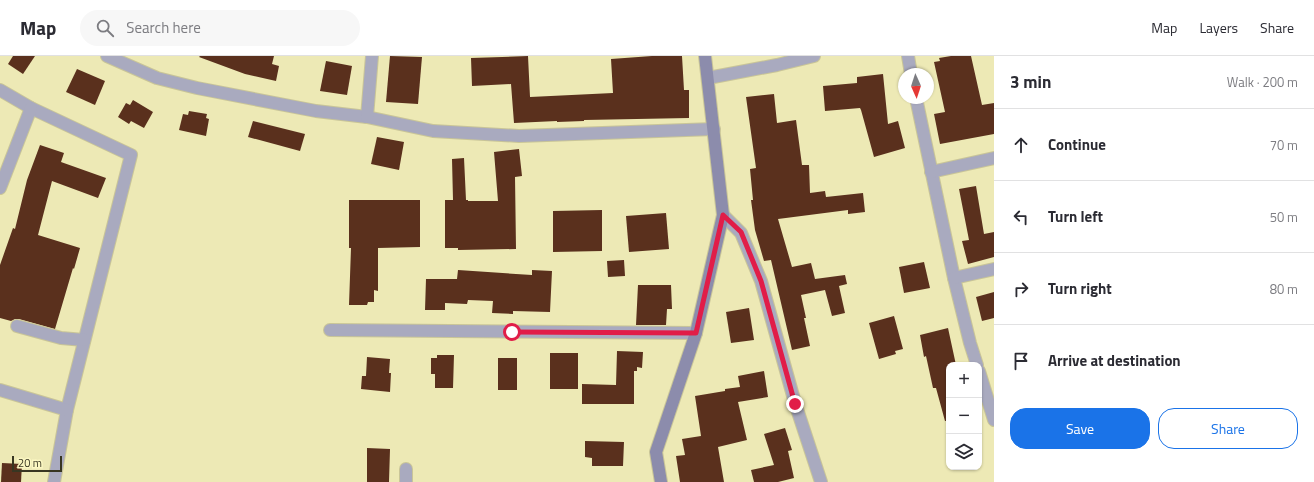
<!DOCTYPE html>
<html lang="en">
<head>
<meta charset="utf-8">
<style>
	body { margin:0; font-family:"Titillium Web",sans-serif; background:#f7f7f7; color:#2b2b33 }
	.controls { position:absolute; right:12px; bottom:12px; display:grid; overflow:hidden; border-radius:8px; box-shadow:0 1px 3px #0004 }
	.controls button { width:36px; height:36px; display:grid; place-items:center; padding:0; border:0; border-bottom:1px solid #e1e1e2; background:#fff; color:#2b2b33; font:20px sans-serif }
	.compass { position:absolute; left:898px; top:12px; width:36px; height:36px; border-radius:50%; background:#fff; box-shadow:0 1px 3px #0004; rotate:177deg }
	.scale { position:absolute; left:12px; bottom:10px; width:50px; box-sizing:border-box; padding-left:4px; border:2px solid #383622; border-top:0; font-size:11px; line-height:14px; white-space:nowrap; color:#383622; -webkit-text-stroke:3px #fbf7c2; paint-order:stroke }
	.stop { position:absolute; width:12px; height:12px; margin:-9px; border:3px solid #e11d48; border-radius:50%; background:#fff }
	.stop.end { background:#e11d48; border-color:#fff; box-shadow:0 1px 4px #0008 }
	.list { margin:0; padding:0; list-style:none }
	h2 { display:flex; justify-content:space-between; align-items:center; height:52px; margin:0; padding:0 16px; font-size:17px }
	h2 small { font-size:13px; font-weight:400; color:#7c7c81 }
	.list li { display:grid; grid-template-columns:26px 1fr auto; gap:12px; align-items:center; box-sizing:border-box; height:72px; padding:0 16px; border-top:1px solid #e1e1e2 }
	.list b { display:block; font-size:15px; white-space:nowrap }
	.list em { font-size:13px; font-style:normal; color:#7c7c81 }
	.actions { display:flex; gap:8px; padding:12px 16px }
	.actions a { flex:1; padding:9px 0; border:1px solid #1a73e8; border-radius:16px; text-align:center; font-size:14px; color:#1a73e8 }
	.actions .main { background:#1a73e8; color:#fff }
	.icon { flex:none; width:22px; height:22px; fill:none; stroke:currentColor; stroke-width:2; stroke-linecap:round; stroke-linejoin:round }
	.map { position:relative; flex:none; width:994px; height:426px; overflow:hidden }
	header { display:flex; align-items:center; gap:24px; box-sizing:border-box; height:56px; padding:0 20px; background:#fff; border-bottom:1px solid #e1e1e2 }
	header strong { font-size:19px }
	nav { display:flex; gap:22px; margin-inline-start:auto; font-size:14px }
	.search { width:280px; height:36px; background:#f7f7f7; display:flex; align-items:center; gap:10px; box-sizing:border-box; padding:0 14px; border-radius:22px; color:#7c7c81; font-size:15px }
	main { display:flex }
	aside { flex:1; background:#fff }
	.map>svg:first-child { display:block }
	.building { fill:#5a301d }
	.lines { fill:none; stroke-linecap:round; stroke-linejoin:round }
	.street-casing { stroke:#c9c598; stroke-width:14 }
	.secondary-casing { stroke:#c9c598; stroke-width:14 }
	.street { stroke:#a9aabf; stroke-width:12 }
	.secondary { stroke:#8c8cac; stroke-width:12 }
	.route { stroke:#e11d48; stroke-width:5 }
</style>
</head>
<body>
<header>
<strong>Map</strong>
<div class="search"><svg class="icon" aria-label="search" viewBox="0 0 24 24"><circle cx="10" cy="10" r="6"/><path d="M15 15l6 6"/></svg>Search here</div>
<nav><a>Map</a><a>Layers</a><a>Share</a></nav>
</header>
<main>
<div class="map">
<svg width="994" height="426" viewBox="0 0 994 426">
	<rect width="100%" height="100%" fill="#ede9b5"/>
	<!-- building -->
	<g class="building">
		<path d="M13 0H35L23 18 8 8Z"/>
		<path d="M200 0H274L272 8 279 10 276 25 245 18 199 1Z"/>
		<path d="M390 0 422 1 418 48 386 46Z"/>
		<path d="M528 0 530 41 613 37 611 3 652 0H682L684 34H689V62L584 64V65L557 66V65L514 67 511 28 472 30 471 2Z"/>
		<path d="M951 0H971L982 49 994 47V78L940 88 934 58 945 56 934 6 940 5 939 2Z"/>
		<path d="M326 5 352 10 347 39 320 35Z"/>
		<path d="M77 13 105 25 95 49 66 36Z"/>
		<path d="M883 18 888 68 898 65 905 92 874 101 861 54 860 52 825 55 823 30 857 27V21Z"/>
		<path d="M774 38 777 67 796 64 802 109H809L810 137 825 135 826 141 863 137 865 156 848 158V154L778 163 792 211 811 207 815 223 845 219 847 228 839 230 845 257 832 260 825 234 801 239 806 262H804L810 290 792 294 771 204 764 205 755 174 751 144H753L750 113 756 112 746 41Z"/>
		<path d="M133 44 153 56 144 72 131 65 129 68 118 61 126 47 130 49Z"/>
		<path d="M189 55 207 58 206 62 209 63 206 80 179 74 183 58 188 59Z"/>
		<path d="M253 65 305 78 300 95 248 81Z"/>
		<path d="M377 81 404 86 399 114 371 108Z"/>
		<path d="M40 89 64 97 61 106 106 122 98 142 52 125 38 179 80 192 74 213 73 212 55 273 19 263H15L11 265 0 262V209L13 172 15 173 27 124Z"/>
		<path d="M519 93 522 120 515 121 516 193 458 194V192H445V144H453L452 103 464 102 466 144H468V145H498L494 96Z"/>
		<path d="M976 130 984 178 994 176V201L968 208 962 185 969 184 959 133Z"/>
		<path d="M349 144H420V191L378 192V235L374 234V246H368L367 249H349L351 192H349Z"/>
		<path d="M602 154V195L553 196V155Z"/>
		<path d="M666 157 669 193 629 196 626 160Z"/>
		<path d="M624 204 625 220 608 221 607 205Z"/>
		<path d="M924 206 930 232 904 237 899 211Z"/>
		<path d="M458 214 532 219V214L552 215 550 256 513 255V258L492 257 493 245 468 244 467 248 445 247V254H425L426 223H457Z"/>
		<path d="M638 229H671L672 253H667L666 269H636Z"/>
		<path d="M994 236V262L982 265 976 241Z"/>
		<path d="M749 252 754 284 731 287 726 256Z"/>
		<path d="M894 260 903 293 895 295 896 298 879 303 869 267Z"/>
		<path d="M948 272 956 309H949V365H945L936 332H933L926 300 924 301 920 279Z"/>
		<path d="M617 295 643 296 642 312 637 311V315H634V348H582V328L616 329Z"/>
		<rect x="550" y="297" width="28" height="36"/>
		<path d="M437 299H454L453 332H435V318H431V302H437Z"/>
		<path d="M367 301 390 303 389 317H391L390 336 361 333 362 320H366Z"/>
		<rect x="498" y="302" width="19" height="32"/>
		<path d="M764 315 768 341 738 346 747 384 718 391 724 426H680L676 400 685 399 682 383 701 380 695 340 725 335V333L740 331 738 320Z"/>
		<path d="M785 372 792 394 788 395 794 422 778 426H754L751 414 774 409 764 378Z"/>
		<path d="M585 385 624 386 623 410H592V402L585 401Z"/>
		<path d="M367 392 390 393 389 426H367Z"/>
		<path d="M2 407 22 408 21 426H1Z"/>
	</g>
	<g class="lines">
		<defs>
			<g id="street">
				<path d="M107 0 157 22 197 32 316 55 367 61 433 75 519 80 714 73"/>
				<path d="M908 0 911 18"/>
				<path d="M708 22 777 9 814 0"/>
				<path d="M0 34 31 52 131 99 67 354 54 426"/>
				<path d="M916 42 954 222 970 287 977 309"/>
				<path d="M367 61 372 0"/>
				<path d="M931 116 994 102"/>
				<path d="M0 132 31 52"/>
				<path d="M723 159 741 177 761 225 795 347 821 426"/>
				<path d="M954 222 994 213"/>
				<path d="M17 270 61 282 84 284"/>
				<path d="M330 274 696 277"/>
				<path d="M979 315 994 364"/>
				<path d="M0 334 67 354"/>
				<path d="M406 413V426"/>
			</g>
			<path id="secondary" d="M661 426 656 396 696 277 723 159 705 0"/>
		</defs>
		<!-- street casing -->
		<use href="#street" class="street-casing"/>
		<!-- secondary casing -->
		<use href="#secondary" class="secondary-casing"/>
		<!-- street -->
		<use href="#street" class="street"/>
		<!-- secondary -->
		<use href="#secondary" class="secondary"/>
	</g>
	<g class="lines">
		<!-- route -->
		<path class="route" d="M512 276 696 277 723 159 741 176 761 225 795 348"/>
	</g>
</svg>
<div class="controls">
<button>+</button>
<button>−</button>
<button><svg class="icon" aria-label="layers" viewBox="0 0 24 24"><path d="M12 4l9 5-9 5-9-5zM3 14l9 5 9-5"/></svg></button>
</div>
<svg class="compass" viewBox="-18 -18 36 36"><path d="M0-13l5 13h-10z" fill="#e53935"/><path d="M0 13l5-13h-10z" fill="#7c7c81"/></svg>
<div class="scale">20 m</div>
<div class="stop" style="left:512px;top:276px"></div>
<div class="stop end" style="left:795px;top:348px"></div>
</div>
<aside>
<h2>3 min<small>Walk · 200 m</small></h2>
<ul class="list">
<li><svg class="icon" aria-label="ahead" viewBox="0 0 24 24"><path d="M12 20V5M6 11l6-6 6 6"/></svg><div><b>Continue</b></div><em>70 m</em></li>
<li><svg class="icon" aria-label="left" viewBox="0 0 24 24"><path d="M17 20v-9H6M10 6l-5 5 5 5"/></svg><div><b>Turn left</b></div><em>50 m</em></li>
<li><svg class="icon" aria-label="right" viewBox="0 0 24 24"><path d="M7 20v-9h11M14 6l5 5-5 5"/></svg><div><b>Turn right</b></div><em>80 m</em></li>
<li><svg class="icon" aria-label="arrive" viewBox="0 0 24 24"><path d="M6 21V4h12l-3 4 3 4H6"/></svg><div><b>Arrive at destination</b></div></li>
</ul>
<div class="actions"><a class="main">Save</a><a>Share</a></div>
</aside>
</main>
</body>
</html>
